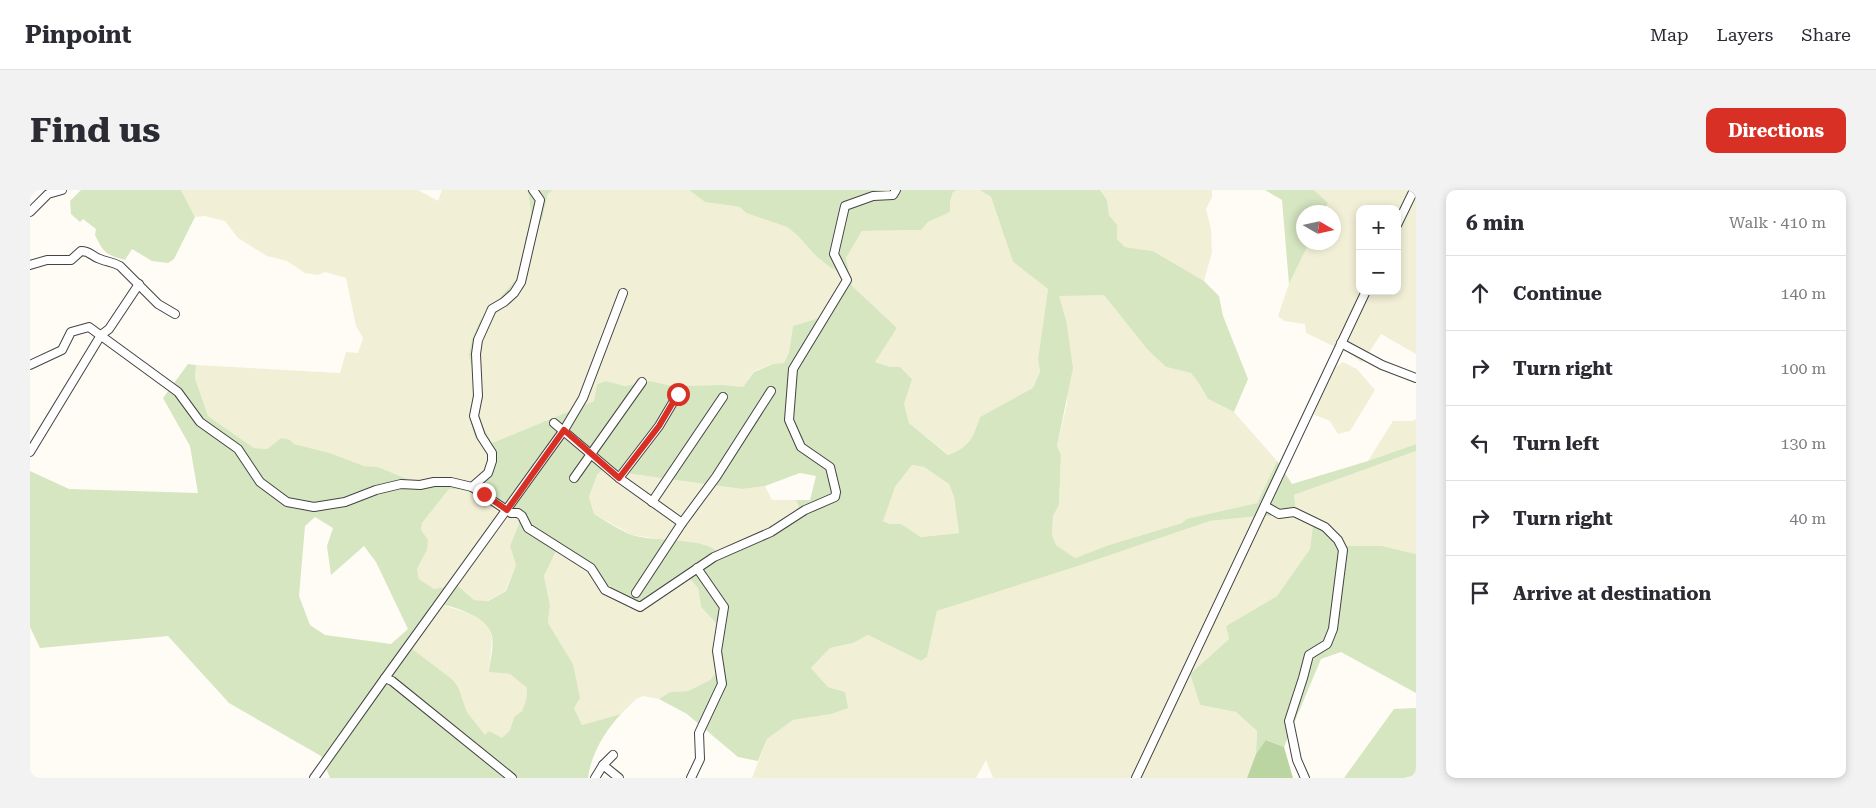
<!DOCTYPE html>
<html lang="en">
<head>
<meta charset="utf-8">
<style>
	body { margin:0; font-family:"Roboto Serif",serif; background:#f2f2f3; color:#2b2b33 }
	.controls { position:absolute; right:15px; top:15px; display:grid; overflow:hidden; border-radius:10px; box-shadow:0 2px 8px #0003 }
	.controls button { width:45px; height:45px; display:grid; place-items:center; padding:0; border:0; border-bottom:1px solid #e1e1e2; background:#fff; color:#2b2b33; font:25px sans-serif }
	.compass { position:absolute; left:1266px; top:15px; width:45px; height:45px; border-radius:50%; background:#fff; box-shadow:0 2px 8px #0003; rotate:99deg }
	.stop { position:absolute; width:15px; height:15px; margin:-11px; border:4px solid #d93025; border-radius:50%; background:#fff }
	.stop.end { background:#d93025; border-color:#fff; box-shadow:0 1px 5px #0008 }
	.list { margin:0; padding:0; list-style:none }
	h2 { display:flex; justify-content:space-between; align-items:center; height:65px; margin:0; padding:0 20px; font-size:21px }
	h2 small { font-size:16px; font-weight:400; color:#7c7c81 }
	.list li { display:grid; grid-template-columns:32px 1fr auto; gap:15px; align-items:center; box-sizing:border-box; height:75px; padding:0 20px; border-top:1px solid #e1e1e2 }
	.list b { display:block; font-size:19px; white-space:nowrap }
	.list em { font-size:16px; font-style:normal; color:#7c7c81 }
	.icon { flex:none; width:28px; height:28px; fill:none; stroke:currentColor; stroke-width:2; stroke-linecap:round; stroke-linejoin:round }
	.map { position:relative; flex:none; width:1386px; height:588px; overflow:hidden; border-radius:10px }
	header { display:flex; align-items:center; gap:30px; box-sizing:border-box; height:70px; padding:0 25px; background:#fff; border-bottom:1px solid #e1e1e2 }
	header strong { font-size:24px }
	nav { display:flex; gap:28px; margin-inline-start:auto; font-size:18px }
	.intro { display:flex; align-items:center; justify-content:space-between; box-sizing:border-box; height:120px; padding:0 30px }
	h1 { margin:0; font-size:35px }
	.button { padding:12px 22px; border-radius:10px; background:#d93025; color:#fff; font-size:18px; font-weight:700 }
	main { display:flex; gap:30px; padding:0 30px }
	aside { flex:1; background:#fff; border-radius:10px; box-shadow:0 2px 8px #0003 }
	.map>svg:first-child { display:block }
	.farmland { fill:#f2efd7; fill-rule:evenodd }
	.green { fill:#d5e6c1; fill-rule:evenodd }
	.forest { fill:#bad5a2 }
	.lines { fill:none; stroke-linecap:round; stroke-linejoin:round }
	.minor-casing { stroke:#444; stroke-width:10 }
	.minor { stroke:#fff; stroke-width:8 }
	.route { stroke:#d93025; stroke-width:6 }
</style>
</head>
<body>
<header>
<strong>Pinpoint</strong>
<nav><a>Map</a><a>Layers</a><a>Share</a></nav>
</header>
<div class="intro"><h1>Find us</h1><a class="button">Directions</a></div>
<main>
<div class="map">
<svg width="1386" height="588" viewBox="0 0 1386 588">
	<rect width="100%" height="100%" fill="#fefcf5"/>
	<!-- farmland -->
	<g class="farmland">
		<path d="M151 0H388L408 11 412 0H496L498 2 502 29 495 48 494 67 490 85 451 129 444 212 454 257 459 271 455 281 440 294 387 293 348 277 334 276 300 263 264 254 251 248 237 259 224 258 178 226 165 188 166 175 310 183 316 162 328 163 333 148 326 136 316 88 295 82 288 85 275 83 257 71 237 66 208 48 195 31 175 26 165 27Z"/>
		<path d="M523 0H659L675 12 710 17 716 23 757 37 767 45 787 67 801 78 810 82 812 90 792 127 763 136 759 162 754 173 743 174 724 181 713 197 694 195 643 196 620 191 595 196 576 191 567 194 564 211 462 253 449 229 452 205 447 163 459 130 494 98 508 32 512 30 518 4Z"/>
		<path d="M928 0H950L961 7 983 72 1018 99 1008 169 1010 182 1003 199 950 227 944 247 933 259 919 265 879 233 874 214 870 177H860L844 172 867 138 821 96 816 68 832 41 890 40 898 32 919 22 920 12 923 2Z"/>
		<path d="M1070 0H1182V7L1176 19 1181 39 1182 62 1174 91 1123 61 1095 57 1087 49V35L1079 25 1077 10Z"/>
		<path d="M1284 0H1386V164L1351 144 1332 173 1313 158 1303 156 1276 143 1275 134 1254 131 1248 126 1259 94 1279 53 1304 52V22H1293L1298 13ZM1330 19H1367V101H1330Z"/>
		<path d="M1028 105H1074L1117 159 1136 177 1161 183 1168 192 1178 209 1204 222 1247 271 1227 313 1156 329 1152 333 1079 355 1045 368 1026 355 1022 345 1023 326 1029 315 1031 265 1027 256 1037 213 1036 130Z"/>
		<path d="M1313 172 1327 179 1345 200 1320 241 1308 244 1300 231 1280 223 1304 178Z"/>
		<path d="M1386 229V254L1338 271 1363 231H1382Z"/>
		<path d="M1386 261V364L1352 356H1314L1266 321 1264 305Z"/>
		<path d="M882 275 894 277 919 294 924 307 929 343 891 347 871 334H860L852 330 865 297Z"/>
		<path d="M572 280 712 299 735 296 742 310H766L769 317 741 339 699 358 687 361 683 358 669 355 602 345 564 324 559 307 567 285Z"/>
		<path d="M419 299H436L457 308 488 327 490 331 480 356 486 375 475 401 457 411 444 410 427 395 404 399 389 389 387 379 397 360 391 340 392 333Z"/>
		<path d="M1229 326H1263L1283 335 1280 359 1247 406 1196 436 1199 449 1160 484 1170 515 1206 522 1227 541 1226 564 1217 588H963L956 570 946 588H722L737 549 763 530 801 524 815 502 798 497 781 478 800 458 823 453 838 445 891 471 897 467 907 421 1048 376 1180 331Z"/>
		<path d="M528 360 555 378 570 397H645L660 389 668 398 671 417 688 435 684 462 686 483 680 490 658 501 640 502 629 509 613 506 606 509 591 524 552 535 544 518 543 474 518 433 520 415 514 386 526 361Z"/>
		<path d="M402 412 442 424 456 434 460 441 462 448 459 482 480 484 497 498 496 510 492 521 484 527 480 540 472 548 455 545 437 522 428 495 422 489 381 458V453Z"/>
	</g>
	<!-- green -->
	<g class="green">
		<path d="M51 0H151L165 27 144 69 138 73 122 71 102 59 95 70C76 65 73 62 65 45L66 39 53 29 50 32 41 24 40 11Z"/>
		<path d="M496 0H523L518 4 512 30 508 33 494 98 459 130 447 163 452 205 449 229 462 253 564 211 567 194 576 191 595 196 620 191 643 196 694 195 713 197 724 182 743 174 754 173 759 162 763 136 792 127 812 90 810 82 801 78 787 67 767 45 757 37 716 23 710 17 675 12 659 0H928L923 2 920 12V22L898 32 891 40 832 41 816 68 822 96 867 138 845 172 860 177H870L882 189 874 214 879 233 918 265C940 257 943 248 950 227L1003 198 1010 182 1008 169 1018 99 983 72 961 7 950 0H1070L1077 10 1079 25 1087 35V49L1095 57 1123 61 1174 91 1189 106 1193 126 1218 189 1204 222 1178 209 1168 192 1161 183 1136 177 1117 159 1074 105 1029 106 1036 130 1043 178 1027 256 1031 265 1029 315 1023 326 1022 345 1026 355 1045 368 1079 355 1152 333 1156 329 1227 313 1247 271 1262 294 1338 271 1386 254V261L1264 305 1266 321 1271 323 1314 356H1352L1386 364V503L1311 462 1291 469 1254 557 1237 550 1226 564 1227 541 1206 522 1170 515 1160 484 1199 449 1196 436 1247 406 1280 359 1283 335 1263 326H1229L1180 331 1048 376 907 421 897 467 891 471 838 445 823 453 800 458 781 478 798 497 815 502 818 518 801 524 763 530 737 549 728 571 708 567 657 524 629 509 640 502 658 501 680 490 686 483 684 462 688 435 671 417 668 398 660 389 645 397 608 421 578 405 555 378 528 360 526 361 514 386 520 415 518 433 543 474 550 508 544 518 552 535 591 524C575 541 561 564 558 588H300L291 566 199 513 138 446 10 458 0 437V281L39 299 168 303 160 256 133 208 158 174 166 175 165 188 178 226 224 258 237 259 251 248 260 250 264 254 300 263 334 276 348 277 387 293 424 288 440 294 455 281 459 271 454 257 445 247 441 232 445 192 439 165 442 149 451 129 490 85 494 67 495 48 502 29 498 2ZM882 275 894 277 919 294 924 307 929 343 891 347 871 334H860L853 331 865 297ZM572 280 712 299 735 296 770 283 786 286 780 310H766L769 317 741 339 699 358 687 361C669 347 624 352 602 345 589 340 576 331 564 324L559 307 567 285ZM419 299H436L457 308 488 327 490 331 480 356 486 375 476 401 458 411 444 410 427 395 404 399 389 389 387 379 397 360 398 350 391 340 392 333ZM285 327 303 338 297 356 301 385 334 356 346 372 378 439 361 454 295 445 280 435 269 406 275 336ZM402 413C420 415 458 425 462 446 464 457 460 471 459 482L480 484 497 498 496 510 492 521 484 527 480 540 472 548 459 541 455 545 437 522 428 496 422 489 381 458V453Z"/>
		<path d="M1235 0H1284L1298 13 1293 22H1274V52L1279 53 1259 94 1252 10Z"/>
		<path d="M1386 518V585L1374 588H1314L1364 519Z"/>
	</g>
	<!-- forest -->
	<path class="forest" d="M1236 550 1254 557 1263 588H1217L1226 564Z"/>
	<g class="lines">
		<defs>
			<g id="minor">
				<path d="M0 22 18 4 32 0"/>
				<path d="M1367 35 1384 0"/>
				<path d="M0 75 17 70H41L51 61C61 61 62 67 70 69 77 72 83 72 90 76L128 114 145 124"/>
				<path d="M1311 153 1352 175 1386 188"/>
				<path d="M0 175 32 160 41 142 59 137 148 202 170 232 208 259 230 292 257 312 284 317 315 312 346 300 371 294 390 295 404 292H421L442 297 481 323H488L492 326 498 338 561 378 575 400 610 417 684 367 741 342 775 320 805 307 806 302 800 277 771 257 759 230 763 179 817 90 804 64 815 16 843 6 863 5 866 0"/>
				<path d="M524 233 589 288 652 333"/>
				<path d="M0 262 71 145 79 139 109 94"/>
				<path d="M544 288 612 192"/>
				<path d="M589 288 629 236 648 204"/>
				<path d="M442 297 458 283 462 271V263L451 246 444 226 448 206 446 164 448 150 462 119 474 112 484 103 491 92 510 10 503 0"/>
				<path d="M622 312 693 207"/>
				<path d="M1235 316 1249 324 1264 322 1295 337 1308 350 1313 360 1303 439 1297 454 1279 465 1273 488 1259 531 1267 570 1275 588"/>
				<path d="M606 403 652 333 686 287 741 201"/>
				<path d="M355 488 534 240 553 208 593 103"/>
				<path d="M573 575 589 588"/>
				<path d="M284 588 355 488 362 491 482 588"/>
				<path d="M565 588 573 575 583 565"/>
				<path d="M661 588 670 569 669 543 692 494 687 461 694 417 667 378"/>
				<path d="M1106 588 1336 101"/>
			</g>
		</defs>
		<!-- minor casing -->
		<use href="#minor" class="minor-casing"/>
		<!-- minor -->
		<use href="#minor" class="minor"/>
	</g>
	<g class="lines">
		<!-- route -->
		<path class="route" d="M454 304 477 320 534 240 589 288 629 236 648 204"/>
	</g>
</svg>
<div class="controls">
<button>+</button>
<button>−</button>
</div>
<svg class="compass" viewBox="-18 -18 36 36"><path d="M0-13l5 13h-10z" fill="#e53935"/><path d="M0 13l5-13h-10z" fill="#7c7c81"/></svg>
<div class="stop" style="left:648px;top:204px"></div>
<div class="stop end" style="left:454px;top:304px"></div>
</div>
<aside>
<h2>6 min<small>Walk · 410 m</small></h2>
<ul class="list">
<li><svg class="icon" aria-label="ahead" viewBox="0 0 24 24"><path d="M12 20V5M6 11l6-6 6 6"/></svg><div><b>Continue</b></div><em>140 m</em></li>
<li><svg class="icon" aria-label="right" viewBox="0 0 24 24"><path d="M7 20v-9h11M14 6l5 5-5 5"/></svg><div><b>Turn right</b></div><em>100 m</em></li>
<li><svg class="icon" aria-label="left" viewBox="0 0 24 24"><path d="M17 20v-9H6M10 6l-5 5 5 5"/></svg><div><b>Turn left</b></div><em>130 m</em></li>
<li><svg class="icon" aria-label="right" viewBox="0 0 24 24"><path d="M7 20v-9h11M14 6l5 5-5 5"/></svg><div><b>Turn right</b></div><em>40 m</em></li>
<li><svg class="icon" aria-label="arrive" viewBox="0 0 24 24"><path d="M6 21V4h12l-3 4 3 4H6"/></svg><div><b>Arrive at destination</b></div></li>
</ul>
</aside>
</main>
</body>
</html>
